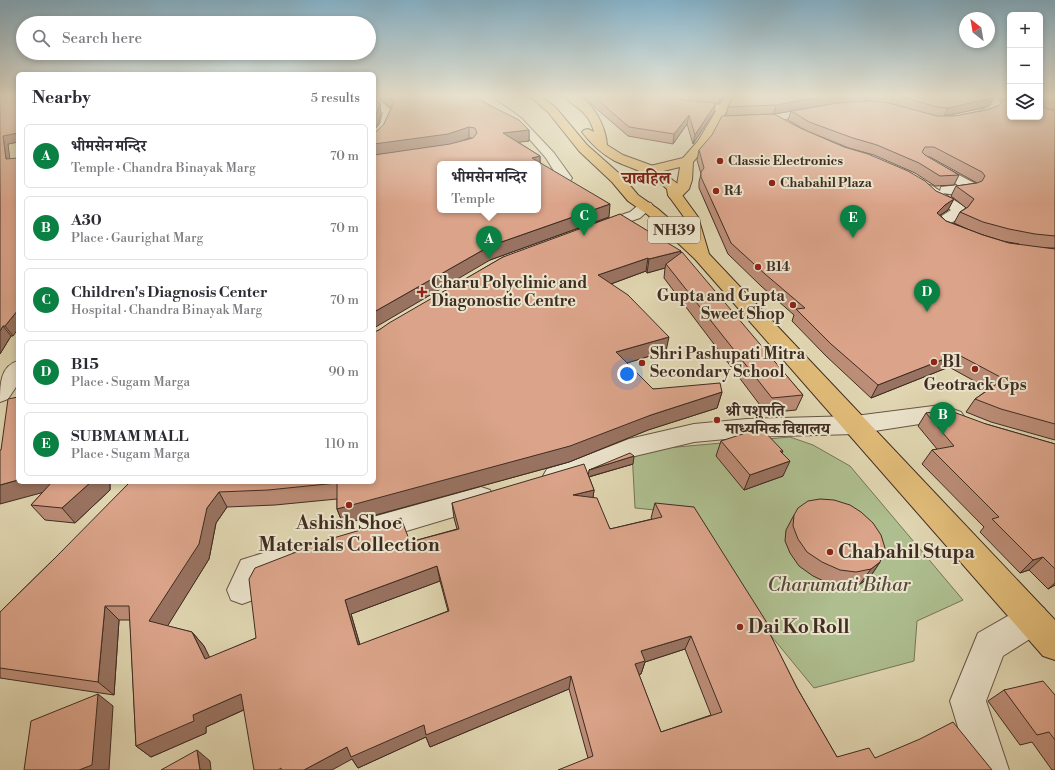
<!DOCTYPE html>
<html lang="en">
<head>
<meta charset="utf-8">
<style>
	body { margin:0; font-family:"Libre Bodoni","Noto Serif Devanagari",serif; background:#f2f2f3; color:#2b2b33 }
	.controls { position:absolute; right:12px; top:12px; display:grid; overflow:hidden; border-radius:6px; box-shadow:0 2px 6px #0003 }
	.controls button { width:36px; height:36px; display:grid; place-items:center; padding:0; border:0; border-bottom:1px solid #e1e1e2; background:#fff; color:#2b2b33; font:20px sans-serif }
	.compass { position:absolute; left:959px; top:12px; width:36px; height:36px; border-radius:50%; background:#fff; box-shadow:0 2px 6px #0003; rotate:329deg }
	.you { position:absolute; left:627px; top:374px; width:14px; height:14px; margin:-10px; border:3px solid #fff; border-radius:50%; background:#1a73e8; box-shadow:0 0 0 6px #1a73e833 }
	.badge { display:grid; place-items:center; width:26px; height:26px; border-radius:50%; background:#0b8043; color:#fff; font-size:13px; font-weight:700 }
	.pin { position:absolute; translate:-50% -33px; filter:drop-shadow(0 1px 2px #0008) }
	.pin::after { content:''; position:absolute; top:21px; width:14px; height:12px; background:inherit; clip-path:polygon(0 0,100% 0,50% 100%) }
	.popup { position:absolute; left:437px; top:161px; width:104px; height:52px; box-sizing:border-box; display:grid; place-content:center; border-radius:6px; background:#fff; filter:drop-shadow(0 1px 3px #0005); font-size:13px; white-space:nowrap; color:#7c7c81 }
	.popup b { font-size:15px; color:#2b2b33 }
	.popup::after { content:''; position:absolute; left:50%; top:100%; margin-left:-8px; border:8px solid transparent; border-top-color:#fff }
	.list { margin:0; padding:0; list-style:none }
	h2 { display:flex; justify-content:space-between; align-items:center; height:52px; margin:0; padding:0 16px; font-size:17px }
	h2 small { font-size:13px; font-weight:400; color:#7c7c81 }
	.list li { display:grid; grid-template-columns:26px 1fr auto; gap:12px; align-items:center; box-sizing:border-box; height:64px; margin:0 8px 8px; padding:0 8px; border:1px solid #e1e1e2; border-radius:6px }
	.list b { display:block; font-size:15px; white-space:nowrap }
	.list p { margin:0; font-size:13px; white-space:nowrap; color:#7c7c81 }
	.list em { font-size:13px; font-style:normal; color:#7c7c81 }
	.icon { flex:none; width:22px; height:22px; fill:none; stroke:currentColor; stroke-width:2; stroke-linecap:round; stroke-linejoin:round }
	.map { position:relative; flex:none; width:1055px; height:770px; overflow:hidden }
	.search { position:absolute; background:#fff; box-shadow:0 2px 6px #0003; left:16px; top:16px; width:360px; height:44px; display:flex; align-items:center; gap:10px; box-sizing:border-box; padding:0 14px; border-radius:22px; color:#7c7c81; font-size:15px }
	.panel { position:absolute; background:#fff; box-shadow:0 2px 6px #0003; left:16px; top:72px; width:360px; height:412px; border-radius:6px }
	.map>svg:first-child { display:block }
	.green { fill:#aebe8f; stroke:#767558 }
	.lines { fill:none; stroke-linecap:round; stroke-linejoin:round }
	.street-casing { stroke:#675646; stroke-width:2 }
	.primary-casing { stroke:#3f2c22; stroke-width:2 }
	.highway-casing { stroke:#3f2c22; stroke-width:2 }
	.street { fill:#ebe4cc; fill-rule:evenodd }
	.primary { fill:#e0bb78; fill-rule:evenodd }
	.highway { fill:#e0bb78; fill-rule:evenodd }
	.wall { fill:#bc8d77; stroke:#3f2c22; fill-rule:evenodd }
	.shaded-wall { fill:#997361; stroke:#3f2c22 }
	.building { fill:#dba48a; stroke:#3f2c22; fill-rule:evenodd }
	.poi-dot { fill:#8f2418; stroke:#ebe4cc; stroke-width:1.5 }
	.labels { text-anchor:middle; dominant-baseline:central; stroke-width:4; stroke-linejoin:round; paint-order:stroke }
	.far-poi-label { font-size:13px; font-weight:bold; fill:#3f2c22; stroke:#ebe4cc; text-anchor:start }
	.shield { fill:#ebe4cc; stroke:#736355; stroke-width:1 }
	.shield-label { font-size:15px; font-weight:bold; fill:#3f2c22 }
	.poi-label { font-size:16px; font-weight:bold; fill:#3f2c22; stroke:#ebe4cc; text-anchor:start }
	.far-district-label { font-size:17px; font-weight:bold; fill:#7a1f14; stroke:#ebe4cc }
	.near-poi-label { font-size:19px; font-weight:bold; fill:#3f2c22; stroke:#ebe4cc; text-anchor:start }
	.near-park-label { font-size:19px; font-style:italic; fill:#554938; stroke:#ebe4cc }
</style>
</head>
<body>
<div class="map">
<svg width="1055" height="770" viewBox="0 0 1055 770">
	<rect width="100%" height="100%" fill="#e0d6b1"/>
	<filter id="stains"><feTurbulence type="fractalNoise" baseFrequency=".005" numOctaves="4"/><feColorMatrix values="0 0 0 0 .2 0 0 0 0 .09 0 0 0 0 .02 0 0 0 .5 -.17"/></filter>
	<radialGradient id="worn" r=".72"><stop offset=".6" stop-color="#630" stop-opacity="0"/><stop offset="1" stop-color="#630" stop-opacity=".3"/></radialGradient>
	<!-- green -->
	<path class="green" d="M790 437 813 445 850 466 963 600 917 621 914 661 814 688 772 637 696 514 635 508 632 451Z"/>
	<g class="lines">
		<defs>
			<g id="street">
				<path d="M477 96H490L521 118 554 153 572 178 570 181H560L546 158 525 134 502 113Z"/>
				<path d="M674 96H686L689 102 723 105 728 108 723 111 685 108 681 107Z"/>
				<path d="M987 96H997L1002 105C995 114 977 122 965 119L964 117 965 115 981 111 991 104Z"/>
				<path d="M374 98 378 99 394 112C391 122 386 140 374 142V131L380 124 383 113 374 106Z"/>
				<path d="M819 108 824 111 823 113 774 121 750 123 745 120 750 117Z"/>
				<path d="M932 161 976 184 978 187C972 196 953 195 943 193L965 207 967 210 961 217 951 223 969 231 971 234 969 237C957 240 946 232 936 227L933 224 940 217 951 210 930 197 920 188 922 185C930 183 934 187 940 191L941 187 958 185 927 168 926 165 927 162Z"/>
				<path d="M646 202 651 203 653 206 640 218 599 232 594 230 591 227 594 224 630 212 641 203Z"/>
				<path d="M18 361V384L8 399 0 402C0 385 0 366 18 361Z"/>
				<path d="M941 405 961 412 965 418 961 424 953 426 939 421 855 434 747 437 694 442 635 456 575 481 556 486 547 483 543 476 547 469 570 462 629 439 694 424 747 419 855 416Z"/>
				<path d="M481 487 490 490 494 498 490 506 373 541 363 537 359 529 363 521 373 517Z"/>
				<path d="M282 547 292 551 297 560 292 569 262 580 253 600 242 604 231 600 227 590 241 560Z"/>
				<path d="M1033 604 1044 608 1049 619 1044 630 1003 656 986 701 1009 770H971L950 701 978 633 1022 608Z"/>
			</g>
			<path id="primary" d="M725 96H735L709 143 693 162 692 180 689 189 680 198 675 199 670 198 668 195 677 185 680 167 651 174 646 173 645 170 646 167 683 158 698 141Z"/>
			<path id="highway" d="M529 96H541L556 108 587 145 622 176 638 195 658 209 688 235 684 217 668 195 667 189C651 173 635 170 615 161 602 154 591 144 582 132L584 130 588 129 594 132C588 110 577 110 564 96 568 96 573 95 577 96 594 102 606 128 607 145L623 155 656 167 679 185 682 195 698 217 709 254 1055 620V660L1043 656 695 259 648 215 628 201 612 182 579 151 548 112Z"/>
		</defs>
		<!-- street casing -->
		<use href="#street" class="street-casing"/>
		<!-- primary casing -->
		<use href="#primary" class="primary-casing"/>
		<!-- highway casing -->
		<use href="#highway" class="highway-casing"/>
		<!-- street -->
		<use href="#street" class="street"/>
		<!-- primary -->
		<use href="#primary" class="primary"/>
		<!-- highway -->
		<use href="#highway" class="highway"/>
	</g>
	<!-- wall -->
	<g class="wall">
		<path d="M0 96H18V142L8 144 13 336H11L0 354Z"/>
		<path d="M374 96H467L529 130V141L518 142 540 156V163L609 217 490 260 377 131 384 124 391 109 379 98ZM469 138H472L457 142Z"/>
		<path d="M584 96H679L682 100 714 112 693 144 687 124 673 144 628 136 584 98Z"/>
		<path d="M687 96H724L719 103 690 101Z"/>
		<path d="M733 96H994L990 105 987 107 946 116H955L986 110 998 106 1002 102 999 96H1055V248H1045L1055 249V440L991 422 966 412 975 399 989 389 949 367 871 398 826 356 792 321 794 315 761 286 728 254 699 188V182L701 174 697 160 699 150 948 210 940 215 946 221 983 235 1009 243 1019 244 1002 241 976 233 954 223 960 212 966 208 951 196 956 186 977 183 930 157H927L959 175 954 185 935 186 915 173 874 155 849 148 807 131 788 120 791 111 907 108 891 104 866 101 826 105 774 114 726 116 728 107Z"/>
		<path d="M681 251 680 253 803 395 796 410 766 413 664 278 665 268 647 273 646 271 611 284 666 351 627 363 653 389 722 392 717 408 648 430 569 462 343 524 337 509V499L275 505 227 507 216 523 209 559 167 626 192 632 204 646 209 658 256 638 410 542 457 529 454 518 452 503 588 475 633 464 589 477 594 490 593 497 610 529 652 519 651 518 655 503 769 626 767 629 797 688 837 757 875 758 992 770 588 758 569 689 430 747 426 737 358 768 352 759 244 710 206 727V733L151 757 136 746 130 620H119L114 695 0 678V612L55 558 379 330 503 257ZM440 581 448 611 360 645 351 614ZM685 649 711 715 661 732 639 675 641 674 645 662Z"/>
		<path d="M926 413 986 424 1055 444V585L1048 589 1029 570 1020 573 980 532 984 527 922 464 932 450 937 449 918 426Z"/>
		<path d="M721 441 783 451 782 453 783 476 744 490 716 456Z"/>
		<path d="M18 482H110V490L75 523 45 520 31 505 42 493Z"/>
		<path d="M794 515 880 562 870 577 860 584 846 586 830 584 813 576 799 566 790 553 785 541 786 530Z"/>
		<path d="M1004 690 1055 695V770H1052L1032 742 1020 745 988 701Z"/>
	</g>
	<!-- shaded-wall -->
	<g class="shaded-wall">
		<path d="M720 96H724L719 103Z"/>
		<path d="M827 96H868L866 101 826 105 774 114 776 105Z"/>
		<path d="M994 96 990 105 987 107 944 116 948 108Z"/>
		<path d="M380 103 381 114 379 123 374 129V116Z"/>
		<path d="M716 103 714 112 693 144 695 135Z"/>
		<path d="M689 115 687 124 673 144 674 134Z"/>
		<path d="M469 127V138L449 146 374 155V144Z"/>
		<path d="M529 130V141L504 144 503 133Z"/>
		<path d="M18 133V142L8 144 11 167 6 159 3 136Z"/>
		<path d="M540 156V168L532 158Z"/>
		<path d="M954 199 948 210 939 216 937 213 945 205Z"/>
		<path d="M610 204 609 217 490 260 374 328V312L490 246Z"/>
		<path d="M681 251 678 265 666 264 665 268 647 273 649 259Z"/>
		<path d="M648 258 646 271 597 289 598 275Z"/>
		<path d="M18 310V329L13 336 5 326Z"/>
		<path d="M3 326 11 336 0 354V331Z"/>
		<path d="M669 337 666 351 614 367 616 352Z"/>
		<path d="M957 354 949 367 871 398 878 385Z"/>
		<path d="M722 392 717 408 648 430 569 462 343 524 337 509 651 415Z"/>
		<path d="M634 456 633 464 588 477 589 470Z"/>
		<path d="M790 461 783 476 744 490 750 475Z"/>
		<path d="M18 480V482H77L78 483 0 504V485Z"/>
		<path d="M91 482H110V490L75 523 62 508Z"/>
		<path d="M594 490 592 505 573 495Z"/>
		<path d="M219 492 227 507 216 523 209 559 162 635 149 621 207 508Z"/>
		<path d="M1043 557 1029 570 1020 573 1033 560Z"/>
		<path d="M880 562 870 577 860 584 871 569Z"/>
		<path d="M437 566 440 581 351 614 364 659 358 645 345 600Z"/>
		<path d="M1055 583V585L1048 589Z"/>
		<path d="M105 606 119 620 114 695 98 682Z"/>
		<path d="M192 632 204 646 217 672 205 659Z"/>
		<path d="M691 636 685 649 645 662 641 674 631 677 635 664 641 651Z"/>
		<path d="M571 676 569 689 430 747 426 737 358 768 352 759 332 770H304L347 747 424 725Z"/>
		<path d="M98 694 113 706 109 770H79Z"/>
		<path d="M241 694 252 706 206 727V733L151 757 136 746 193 715Z"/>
		<path d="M197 750 210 761 211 770H200Z"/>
	</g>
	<!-- building -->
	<g class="building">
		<path d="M0 96H18V133L3 136 6 159 18 158V310L5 326H3L0 331Z"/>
		<path d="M387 96H467L483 102 519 120 529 130 503 133 540 156 532 158 610 204 490 246 374 312V155L450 144 473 138 477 133 475 128 469 127 448 134 374 144V132L377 131 384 124 394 102ZM440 164H538V210H440Z"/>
		<path d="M593 96H679L682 100 716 103 695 135 689 115 674 134 629 127Z"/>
		<path d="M733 96H827L776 105 728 107Z"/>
		<path d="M899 96H994L992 98 948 108 937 107Z"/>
		<path d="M1008 96H1010V117H1040V96H1055V103L1045 100 1043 101 1044 108 1055 111V236L1035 234 1009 229 983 222 960 212 968 207 974 199 956 186 977 183 982 181 985 176 982 172 934 147H925L922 152 925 155 959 175 940 176 919 163 877 145 853 138 809 122 791 111 838 103 869 101 889 103 937 116H955L986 110 998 106Z"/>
		<path d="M374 99 380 103 377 113 374 116Z"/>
		<path d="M774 114 800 128 844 147 868 154 908 171 925 181 936 191 954 199 945 205 937 213 946 221 983 235 1009 243 1055 249V424L1001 409 975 399 1004 379 957 354 878 385 831 344 796 309 805 308 765 274 731 243 701 177V172L704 168 699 150 712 135 722 116Z"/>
		<path d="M620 214 681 251 649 259 648 258 598 275 628 295 669 337 616 352 653 389 720 383 722 392 651 415 570 446 337 509V483L268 490 219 492 207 508 199 544 149 621 192 632 205 659 256 638 249 579 255 568 330 539 401 518 410 542 459 529 452 503 584 464 594 490 573 495 597 498 610 529 662 517 655 503 694 507 769 626H766L797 688 837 757 869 748 875 758 920 739 953 722 992 770H558L593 756 571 676 426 735 424 725 351 757 347 747 304 770H281V768L278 770H254L241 694 193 715 194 721 136 746 129 606H105L98 682 0 668V612L55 558 130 482H374V332L379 330 389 323 503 257ZM437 566 449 611 358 645 345 600ZM691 636 722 712 661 732 635 664 645 661 641 651Z"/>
		<path d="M682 252 803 395 772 398 666 264Z"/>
		<path d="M18 397V480L0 485V450H1L8 399Z"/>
		<path d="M948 410 986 424 1055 444V569L1043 557 1033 560 992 519 999 517 932 450 954 446 926 413Z"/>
		<path d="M761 428 783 451H780L790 461 750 475 721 441Z"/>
		<path d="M630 453 634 456 589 470Z"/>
		<path d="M52 482H91L62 508 31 505Z"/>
		<path d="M820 499 834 500 850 505 861 512 873 523 881 535 885 548 880 562 871 569 856 572 840 570 822 562 807 552 798 539 793 526 794 515 798 508 808 501Z"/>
		<path d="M1043 681 1055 695V740L1049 732 1037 735 1004 690Z"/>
		<path d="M98 694 92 765 79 770H24L31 721Z"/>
		<path d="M197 750 200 770H161Z"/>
	</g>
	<!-- sky -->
	<linearGradient id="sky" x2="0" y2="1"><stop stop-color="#86b6cf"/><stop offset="0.47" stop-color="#f1eddc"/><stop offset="1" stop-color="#f1eddc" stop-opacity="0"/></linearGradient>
	<rect width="1055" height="204" fill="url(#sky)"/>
	<!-- markers -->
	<g class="poi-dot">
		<circle cx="720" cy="161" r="4"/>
		<circle cx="772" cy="183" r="4"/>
		<circle cx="716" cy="191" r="4"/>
		<circle cx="758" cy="267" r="4"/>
		<path d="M420 286h4v4h4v4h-4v4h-4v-4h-4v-4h4z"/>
		<circle cx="793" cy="305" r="4"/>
		<circle cx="934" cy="362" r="4"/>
		<circle cx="642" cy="363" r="4"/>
		<circle cx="975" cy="369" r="4"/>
		<circle cx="717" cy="420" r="4"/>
		<circle cx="349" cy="505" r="4"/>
		<circle cx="830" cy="552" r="4"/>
		<circle cx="740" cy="627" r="4"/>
	</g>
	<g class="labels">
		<!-- far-poi labels -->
		<g class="far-poi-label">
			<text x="728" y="161">Classic Electronics</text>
			<text x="780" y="183">Chabahil Plaza</text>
			<text x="724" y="191">R4</text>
			<text x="766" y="267">B14</text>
		</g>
		<!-- shield labels -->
		<rect class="shield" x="648" y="217" width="52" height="26" rx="3"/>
		<g class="shield-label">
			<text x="674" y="230">NH39</text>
		</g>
		<!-- poi labels -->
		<g class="poi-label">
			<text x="431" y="283">Charu Polyclinic and<tspan x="431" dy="18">Diagonostic Centre</tspan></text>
			<text x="785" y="296" text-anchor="end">Gupta and Gupta<tspan x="785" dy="18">Sweet Shop</tspan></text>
			<text x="650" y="354">Shri Pashupati Mitra<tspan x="650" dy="18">Secondary School</tspan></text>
			<text x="942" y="362">B1</text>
			<text x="975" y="385" text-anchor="middle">Geotrack Gps</text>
			<text x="725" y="411">श्री पशुपति<tspan x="725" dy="18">माध्यमिक विद्यालय</tspan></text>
		</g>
		<!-- far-district labels -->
		<g class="far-district-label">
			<text x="646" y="179">चाबहिल</text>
		</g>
		<!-- near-poi labels -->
		<g class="near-poi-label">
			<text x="349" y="523" text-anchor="middle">Ashish Shoe<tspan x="349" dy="22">Materials Collection</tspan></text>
			<text x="838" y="552">Chabahil Stupa</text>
			<text x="748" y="627">Dai Ko Roll</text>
		</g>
		<!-- near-park labels -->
		<g class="near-park-label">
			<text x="839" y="585">Charumati Bihar</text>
		</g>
	</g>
	<rect width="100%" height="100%" filter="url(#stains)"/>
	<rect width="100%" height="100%" fill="url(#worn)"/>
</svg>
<div class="controls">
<button>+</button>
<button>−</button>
<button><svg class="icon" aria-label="layers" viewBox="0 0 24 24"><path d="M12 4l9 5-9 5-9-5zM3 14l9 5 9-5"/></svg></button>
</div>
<svg class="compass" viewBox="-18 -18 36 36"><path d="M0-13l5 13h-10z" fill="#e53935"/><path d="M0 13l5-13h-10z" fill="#7c7c81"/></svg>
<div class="you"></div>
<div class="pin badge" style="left:489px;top:259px">A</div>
<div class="popup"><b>भीमसेन मन्दिर</b>Temple</div>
<div class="pin badge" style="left:943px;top:435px">B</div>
<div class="pin badge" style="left:584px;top:236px">C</div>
<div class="pin badge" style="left:927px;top:312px">D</div>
<div class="pin badge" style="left:853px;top:238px">E</div>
<div class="search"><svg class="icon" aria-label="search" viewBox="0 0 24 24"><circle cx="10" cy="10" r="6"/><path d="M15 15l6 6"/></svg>Search here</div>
<section class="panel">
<h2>Nearby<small>5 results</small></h2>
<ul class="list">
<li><span class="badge">A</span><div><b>भीमसेन मन्दिर</b><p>Temple · Chandra Binayak Marg</p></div><em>70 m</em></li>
<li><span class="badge">B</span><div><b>A30</b><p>Place · Gaurighat Marg</p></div><em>70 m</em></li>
<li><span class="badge">C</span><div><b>Children's Diagnosis Center</b><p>Hospital · Chandra Binayak Marg</p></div><em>70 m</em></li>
<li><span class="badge">D</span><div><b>B15</b><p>Place · Sugam Marga</p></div><em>90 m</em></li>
<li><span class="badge">E</span><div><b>SUBMAM MALL</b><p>Place · Sugam Marga</p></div><em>110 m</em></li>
</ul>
</section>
</div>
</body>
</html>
